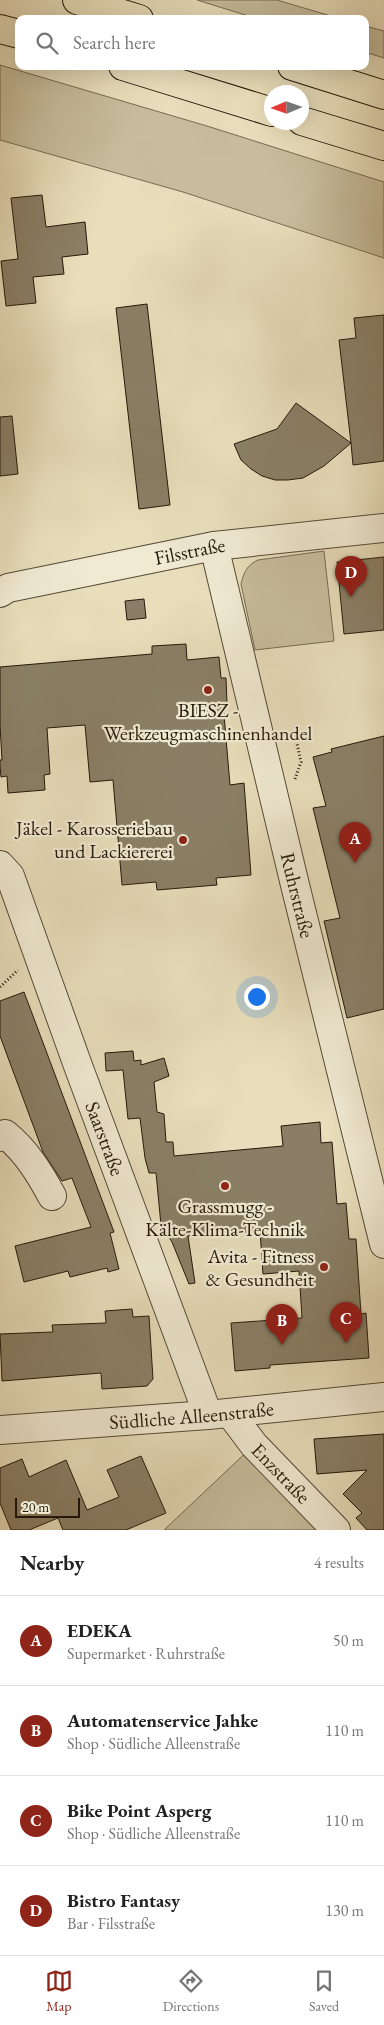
<!DOCTYPE html>
<html lang="en">
<head>
<meta charset="utf-8">
<style>
	body { margin:0; font-family:"EB Garamond",serif; background:#f2f2f2; color:#222 }
	.compass { position:absolute; left:264px; top:85px; width:45px; height:45px; border-radius:50%; background:#fff; box-shadow:0 5px 20px #0002; rotate:268deg }
	.scale { position:absolute; left:15px; bottom:12px; width:65px; box-sizing:border-box; padding-left:5px; border:2px solid #24190a; border-top:0; font-size:14px; line-height:18px; white-space:nowrap; color:#24190a; -webkit-text-stroke:4px #f0ead3; paint-order:stroke }
	.you { position:absolute; left:256px; top:996px; width:18px; height:18px; margin:-12px; border:4px solid #fff; border-radius:50%; background:#1a73e8; box-shadow:0 0 0 8px #1a73e833 }
	.badge { display:grid; place-items:center; width:32px; height:32px; border-radius:50%; background:#8f2418; color:#fff; font-size:16px; font-weight:700 }
	.pin { position:absolute; translate:-50% -41px; filter:drop-shadow(0 1px 2px #0008) }
	.pin::after { content:''; position:absolute; top:26px; width:18px; height:15px; background:inherit; clip-path:polygon(0 0,100% 0,50% 100%) }
	.list { margin:0; padding:0; list-style:none }
	h2 { display:flex; justify-content:space-between; align-items:center; height:65px; margin:0; padding:0 20px; font-size:21px }
	h2 small { font-size:16px; font-weight:400; color:#767676 }
	.list li { display:grid; grid-template-columns:32px 1fr auto; gap:15px; align-items:center; box-sizing:border-box; height:90px; padding:0 20px; border-top:1px solid #e0e0e0 }
	.list b { display:block; font-size:19px; white-space:nowrap }
	.list p { margin:0; font-size:16px; white-space:nowrap; color:#767676 }
	.list em { font-size:16px; font-style:normal; color:#767676 }
	.icon { flex:none; width:28px; height:28px; fill:none; stroke:currentColor; stroke-width:2; stroke-linecap:round; stroke-linejoin:round }
	.map { position:relative; flex:none; width:384px; height:1530px; overflow:hidden }
	.search { position:absolute; background:#fff; box-shadow:0 5px 20px #0002; left:15px; right:15px; top:15px; height:55px; display:flex; align-items:center; gap:12px; box-sizing:border-box; padding:0 18px; border-radius:10px; color:#767676; font-size:19px }
	.sheet { height:425px; background:#fff }
	nav { display:flex; justify-content:space-around; align-items:center; box-sizing:border-box; height:70px; border-top:1px solid #e0e0e0; background:#fff; font-size:14px; color:#767676 }
	nav a { display:grid; justify-items:center; gap:2px }
	nav .on { color:#8f2418 }
	.map>svg:first-child { display:block }
	.green { fill:#c7bd9d; stroke:#766b54 }
	.building { fill:#8a7f66; stroke:#24190a }
	.lines { fill:none; stroke-linecap:round; stroke-linejoin:round }
	.minor-casing { stroke:#554a36; stroke-width:30 }
	.highway-casing { stroke:#24190a; stroke-width:30 }
	.path { stroke:#24190a; stroke-width:3; stroke-dasharray:1 2.5; stroke-linecap:butt }
	.minor { stroke:#f0ead3; stroke-width:28 }
	.highway { stroke:#e8debb; stroke-width:28 }
	.poi-dot { fill:#8f2418; stroke:#f0ead3; stroke-width:2 }
	.labels { text-anchor:middle; dominant-baseline:central; stroke-width:4.5; stroke-linejoin:round; paint-order:stroke }
	.street-label { font-size:20px; fill:#24190a; stroke:#f0ead3 }
	.poi-label { font-size:20px; fill:#24190a; stroke:#f0ead3 }
</style>
</head>
<body>
<div class="map">
<svg width="384" height="1530" viewBox="0 0 384 1530">
	<rect width="100%" height="100%" fill="#e8debb"/>
	<filter id="stains"><feTurbulence type="fractalNoise" baseFrequency=".004" numOctaves="4"/><feColorMatrix values="0 0 0 0 .2 0 0 0 0 .09 0 0 0 0 .02 0 0 0 .5 -.17"/></filter>
	<radialGradient id="worn" r=".72"><stop offset=".6" stop-color="#630" stop-opacity="0"/><stop offset="1" stop-color="#630" stop-opacity=".3"/></radialGradient>
	<!-- green -->
	<g class="green">
		<path d="M197 0H277L341 19H258Z"/>
		<path d="M365 26 384 31V58L365 52Z"/>
		<path d="M0 65 207 126 384 182V258L183 192 0 140Z"/>
		<path d="M324 551 334 641 255 650 241 584C244 572 247 565 258 560Z"/>
		<path d="M254 1445 336 1530H164Z"/>
	</g>
	<!-- building -->
	<g class="building">
		<path d="M42 195 46 227 85 222 88 254 62 257 64 274 33 277 36 303 6 306 1 261 18 259 11 198Z"/>
		<path d="M147 304 170 505 139 509 116 308Z"/>
		<path d="M384 315V461L353 465 351 443 324 466 303 478 288 480H275L262 476 251 469 241 460 234 444 277 429 296 403 351 443 339 340 356 338 354 318Z"/>
		<path d="M12 416 18 474 0 476V417Z"/>
		<path d="M384 557V630L344 634 337 562Z"/>
		<path d="M144 599 146 618 127 620 125 601Z"/>
		<path d="M186 644 187 660 219 657 221 678H226L227 703H223L230 785 244 783 251 875 216 878 217 885 157 890 156 882 122 885 113 780 90 782 85 725 47 728 50 774 44 775 45 790 8 793 7 776 1 777 0 766V760H2L0 725V667L152 654V646Z"/>
		<path d="M384 736V1009L347 1018 324 921 340 918 313 808 326 806 313 757 332 752 331 749Z"/>
		<path d="M24 992 114 1232 110 1233 119 1269 108 1272 107 1268 70 1277 68 1271 24 1282 15 1246 91 1227 72 1178 62 1181 43 1152 0 1036V1001Z"/>
		<path d="M133 1051 134 1061 141 1060V1065L164 1058 169 1076 154 1082 157 1112 164 1114 166 1142H173L174 1156 283 1146 281 1126 320 1122 321 1143 332 1142 337 1204 346 1203 349 1239H356L361 1314 366 1313 369 1358 270 1365V1368L235 1371 231 1323 302 1318 299 1271 263 1274 260 1231 188 1236 195 1283 189 1284 172 1242 161 1225 156 1173H149L145 1158 140 1118 128 1119 123 1070 106 1071 105 1053Z"/>
		<path d="M132 1309 133 1317 149 1316 153 1379 147 1386 102 1389 101 1373 2 1381 0 1334 53 1332 52 1325 106 1323 105 1311Z"/>
		<path d="M384 1434V1530H367L356 1518 362 1513 343 1494 367 1470 317 1474 314 1439Z"/>
		<path d="M141 1456 166 1513 126 1530H63L58 1518 29 1530H11L0 1503V1468L22 1459 29 1477 66 1460 87 1510 119 1497 107 1470Z"/>
	</g>
	<g class="lines">
		<defs>
			<g id="minor">
				<path id="s1" d="M214 546 295 885 384 1244"/>
				<path id="s2" d="M0 593 8 588 214 546 384 528"/>
				<path id="s3" d="M0 865 10 876 77 1063 208 1415"/>
				<path d="M0 1137 5 1134C26 1151 39 1172 52 1196"/>
				<path id="s4" d="M230 1413 254 1445 336 1530"/>
				<path id="s5" d="M0 1430 208 1415 384 1397"/>
			</g>
			<g id="highway">
				<path d="M77 0 139 19"/>
				<path d="M0 29 19 34"/>
				<path d="M123 66 272 112"/>
				<path d="M292 66 384 95"/>
				<path d="M302 121 384 146"/>
			</g>
		</defs>
		<!-- minor casing -->
		<use href="#minor" class="minor-casing"/>
		<!-- highway casing -->
		<use href="#highway" class="highway-casing"/>
		<!-- path -->
		<g class="path">
			<path d="M295 779 301 762 296 739 299 728"/>
			<path d="M0 987 18 970"/>
		</g>
		<!-- minor -->
		<use href="#minor" class="minor"/>
		<!-- highway -->
		<use href="#highway" class="highway"/>
	</g>
	<!-- markers -->
	<g class="poi-dot">
		<circle cx="208" cy="690" r="5"/>
		<circle cx="183" cy="840" r="5"/>
		<circle cx="225" cy="1186" r="5"/>
		<circle cx="324" cy="1267" r="5"/>
	</g>
	<g class="labels">
		<!-- street labels -->
		<g class="street-label">
			<text stroke="none"><textPath href="#s2" startOffset="195">Filsstraße</textPath></text>
			<text stroke="none"><textPath href="#s1" startOffset="359">Ruhrstraße</textPath></text>
			<text stroke="none"><textPath href="#s3" startOffset="294">Saarstraße</textPath></text>
			<text stroke="none"><textPath href="#s5" startOffset="192">Südliche Alleenstraße</textPath></text>
			<text stroke="none"><textPath href="#s4" startOffset="79">Enzstraße</textPath></text>
		</g>
		<!-- poi labels -->
		<g class="poi-label">
			<text x="208" y="710">BIESZ -<tspan x="208" dy="23">Werkzeugmaschinenhandel</tspan></text>
			<text x="173" y="828" text-anchor="end">Jäkel - Karosseriebau<tspan x="173" dy="23">und Lackiererei</tspan></text>
			<text x="225" y="1206">Grassmugg -<tspan x="225" dy="23">Kälte-Klima-Technik</tspan></text>
			<text x="314" y="1256" text-anchor="end">Avita - Fitness<tspan x="314" dy="23">&amp; Gesundheit</tspan></text>
		</g>
	</g>
	<rect width="100%" height="100%" filter="url(#stains)"/>
	<rect width="100%" height="100%" fill="url(#worn)"/>
</svg>
<svg class="compass" viewBox="-18 -18 36 36"><path d="M0-13l5 13h-10z" fill="#e53935"/><path d="M0 13l5-13h-10z" fill="#767676"/></svg>
<div class="scale">20 m</div>
<div class="you"></div>
<div class="pin badge" style="left:355px;top:863px">A</div>
<div class="pin badge" style="left:282px;top:1345px">B</div>
<div class="pin badge" style="left:346px;top:1343px">C</div>
<div class="pin badge" style="left:351px;top:597px">D</div>
<div class="search"><svg class="icon" aria-label="search" viewBox="0 0 24 24"><circle cx="10" cy="10" r="6"/><path d="M15 15l6 6"/></svg>Search here</div>
</div>
<section class="sheet">
<h2>Nearby<small>4 results</small></h2>
<ul class="list">
<li><span class="badge">A</span><div><b>EDEKA</b><p>Supermarket · Ruhrstraße</p></div><em>50 m</em></li>
<li><span class="badge">B</span><div><b>Automatenservice Jahke</b><p>Shop · Südliche Alleenstraße</p></div><em>110 m</em></li>
<li><span class="badge">C</span><div><b>Bike Point Asperg</b><p>Shop · Südliche Alleenstraße</p></div><em>110 m</em></li>
<li><span class="badge">D</span><div><b>Bistro Fantasy</b><p>Bar · Filsstraße</p></div><em>130 m</em></li>
</ul>
</section>
<nav>
<a class="on"><svg class="icon" aria-label="map" viewBox="0 0 24 24"><path d="M3 6l6-2 6 2 6-2v14l-6 2-6-2-6 2zM9 4v14M15 6v14"/></svg>Map</a>
<a><svg class="icon" aria-label="directions" viewBox="0 0 24 24"><path d="M12 3l9 9-9 9-9-9zM9 14v-3h6M13 9l2 2-2 2"/></svg>Directions</a>
<a><svg class="icon" aria-label="saved" viewBox="0 0 24 24"><path d="M7 4h10v16l-5-4-5 4z"/></svg>Saved</a>
</nav>
</body>
</html>
